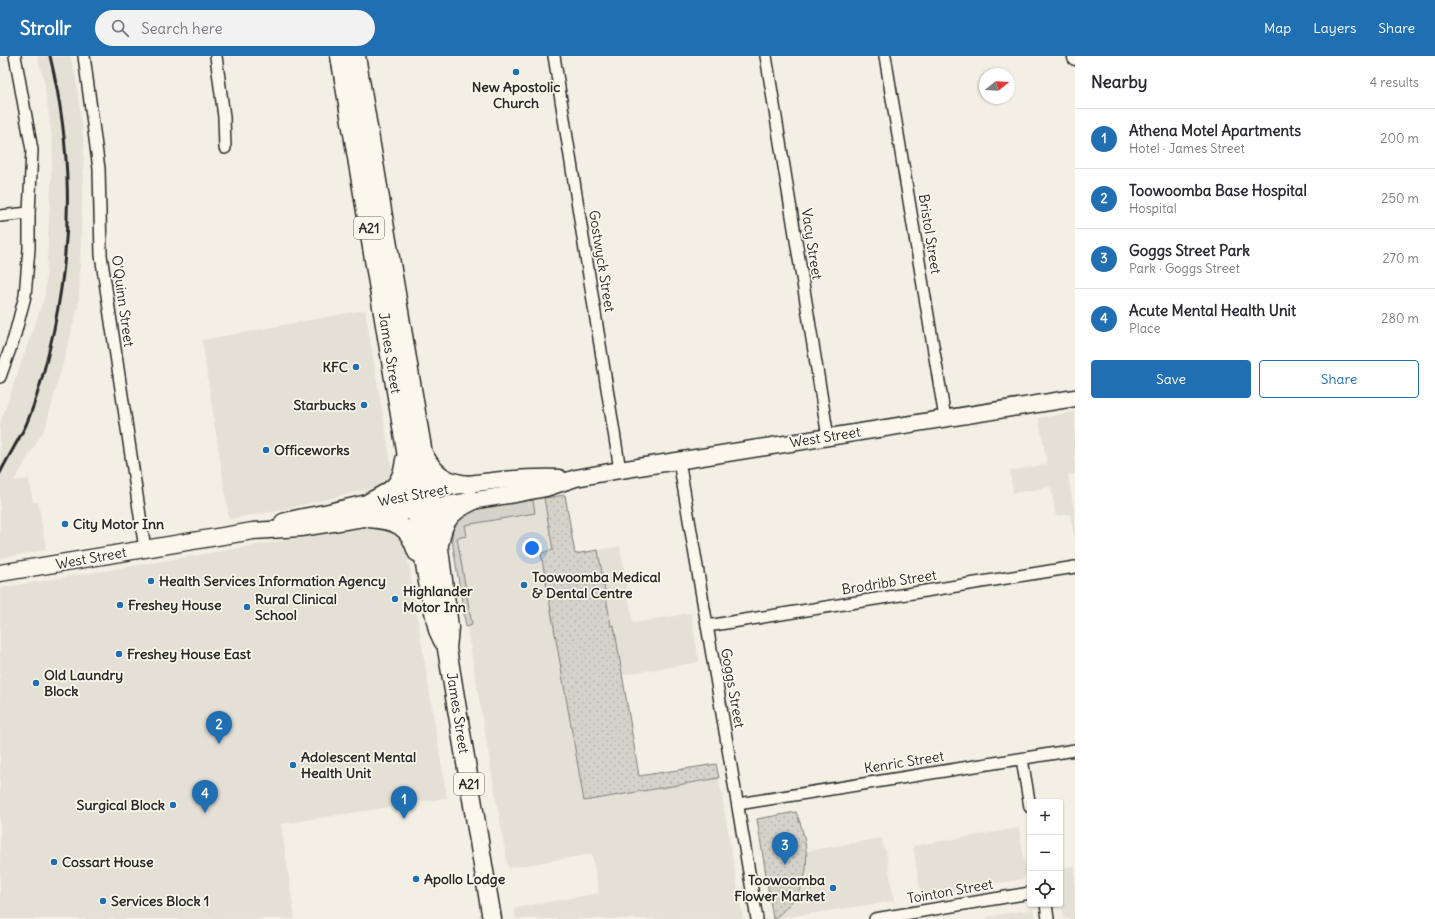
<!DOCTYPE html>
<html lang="en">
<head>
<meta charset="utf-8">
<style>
	body { margin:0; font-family:Delius,sans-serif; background:#f2f2f3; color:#2b2b33 }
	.controls { position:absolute; right:12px; bottom:12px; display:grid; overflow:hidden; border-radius:4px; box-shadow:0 1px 3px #0004 }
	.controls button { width:36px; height:36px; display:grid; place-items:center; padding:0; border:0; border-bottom:1px solid #e1e1e2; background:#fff; color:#2b2b33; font:20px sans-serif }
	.compass { position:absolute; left:979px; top:12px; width:36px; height:36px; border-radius:50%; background:#fff; box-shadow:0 1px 3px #0004; rotate:72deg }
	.you { position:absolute; left:532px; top:492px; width:14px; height:14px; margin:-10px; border:3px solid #fff; border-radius:50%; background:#1a73e8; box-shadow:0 0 0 6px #1a73e833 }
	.badge { display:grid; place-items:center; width:26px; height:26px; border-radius:50%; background:#1f6fb2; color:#fff; font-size:13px; font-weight:700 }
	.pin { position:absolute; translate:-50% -33px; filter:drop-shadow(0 1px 2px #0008) }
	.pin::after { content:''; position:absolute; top:21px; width:14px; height:12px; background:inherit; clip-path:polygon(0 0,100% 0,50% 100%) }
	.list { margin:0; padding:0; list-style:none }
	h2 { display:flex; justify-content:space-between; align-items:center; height:52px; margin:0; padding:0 16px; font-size:17px }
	h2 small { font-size:13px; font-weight:400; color:#7c7c81 }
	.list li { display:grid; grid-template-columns:26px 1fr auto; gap:12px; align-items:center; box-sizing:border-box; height:60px; padding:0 16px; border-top:1px solid #e1e1e2 }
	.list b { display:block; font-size:15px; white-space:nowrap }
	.list p { margin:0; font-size:13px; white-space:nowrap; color:#7c7c81 }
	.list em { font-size:13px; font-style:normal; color:#7c7c81 }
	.actions { display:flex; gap:8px; padding:12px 16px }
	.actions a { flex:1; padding:9px 0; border:1px solid #1f6fb2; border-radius:4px; text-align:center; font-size:14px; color:#1f6fb2 }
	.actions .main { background:#1f6fb2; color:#fff }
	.icon { flex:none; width:22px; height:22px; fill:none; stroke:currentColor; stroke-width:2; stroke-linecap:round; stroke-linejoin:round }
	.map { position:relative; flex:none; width:1075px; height:863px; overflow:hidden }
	header { display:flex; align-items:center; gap:24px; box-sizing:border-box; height:56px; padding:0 20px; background:#1f6fb2; color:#fff }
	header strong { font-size:19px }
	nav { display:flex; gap:22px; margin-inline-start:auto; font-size:14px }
	.search { width:280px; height:36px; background:#f2f2f3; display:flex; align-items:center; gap:10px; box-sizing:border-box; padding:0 14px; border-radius:22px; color:#7c7c81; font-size:15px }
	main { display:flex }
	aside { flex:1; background:#fff }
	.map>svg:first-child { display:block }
	.built { fill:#e4e0d6 }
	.green { fill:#d5d2c9; stroke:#807e7a }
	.park { fill:url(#park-dots); stroke:#807e7a }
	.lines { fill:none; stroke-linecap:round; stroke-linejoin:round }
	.minor-casing { stroke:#2b2b2b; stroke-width:14 }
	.tertiary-casing { stroke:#2b2b2b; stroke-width:17 }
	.secondary-casing { stroke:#2b2b2b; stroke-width:19 }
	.trunk-casing { stroke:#2b2b2b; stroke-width:21 }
	.minor { stroke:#fbf7ec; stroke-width:11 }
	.tertiary { stroke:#fbf7ec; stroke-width:14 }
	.secondary { stroke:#fbf7ec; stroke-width:16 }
	.trunk { stroke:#fbf7ec; stroke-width:18 }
	.rail { stroke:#2b2b2b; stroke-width:3 }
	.poi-dot { fill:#1f6fb2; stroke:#fbf7ec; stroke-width:1.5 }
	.labels { text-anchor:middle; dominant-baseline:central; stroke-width:3.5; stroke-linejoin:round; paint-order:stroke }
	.shield { fill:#fbf7ec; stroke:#696865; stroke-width:1 }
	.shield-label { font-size:13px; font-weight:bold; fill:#2b2b2b }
	.poi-label { font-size:14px; font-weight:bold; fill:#2b2b2b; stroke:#fbf7ec; text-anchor:start }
	.street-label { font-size:14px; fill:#2b2b2b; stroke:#fbf7ec }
</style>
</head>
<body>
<header>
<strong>Strollr</strong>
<div class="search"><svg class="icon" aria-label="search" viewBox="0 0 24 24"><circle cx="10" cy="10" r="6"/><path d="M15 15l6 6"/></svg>Search here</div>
<nav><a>Map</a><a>Layers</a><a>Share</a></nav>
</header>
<main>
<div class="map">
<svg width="1075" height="863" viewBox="0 0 1075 863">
	<defs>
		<pattern id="park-dots" width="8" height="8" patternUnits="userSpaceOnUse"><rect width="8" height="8" fill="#d5d2c9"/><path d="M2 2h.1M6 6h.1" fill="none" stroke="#b7b4ad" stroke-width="1.8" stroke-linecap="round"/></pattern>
	</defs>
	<rect width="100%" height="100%" fill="#f3efe4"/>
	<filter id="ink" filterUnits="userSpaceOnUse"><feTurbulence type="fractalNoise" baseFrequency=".025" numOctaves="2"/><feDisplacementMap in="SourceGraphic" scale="8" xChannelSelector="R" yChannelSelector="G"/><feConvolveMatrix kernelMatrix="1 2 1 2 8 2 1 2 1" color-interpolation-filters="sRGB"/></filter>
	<g filter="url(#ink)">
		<!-- built -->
		<g class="built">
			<path d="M37 0H70L76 22 84 87 79 247 46 370 14 425 29 423 33 446H38L46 494 0 502V367L45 239 53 90 44 24Z"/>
			<path d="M365 254 392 413 387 425 378 431 277 455 229 463 202 284Z"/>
			<path d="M1075 356V418L1068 419 1075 460V485L1070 458 1056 460 1051 431 1013 437 1010 415 1047 408 1039 362Z"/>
			<path d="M544 442 553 494 541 497 584 745 719 722 743 863H516L514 852 599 837 592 798 508 812 452 484V474L472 456 485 452Z"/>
			<path d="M373 470 391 473 397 478 406 492 447 742 281 768 295 863H0V532Z"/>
			<path d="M620 490 633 567 691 557 699 606 622 619 614 570H611L598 494Z"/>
			<path d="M1019 772 1026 818 1023 823 921 840 913 790Z"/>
			<path d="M882 782 884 794H886L894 845 775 863 795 844 805 820 807 795Z"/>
			<path d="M1075 810V863H1064L1060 837V812Z"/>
			<path d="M1033 853 1035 863H987V861Z"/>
		</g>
		<!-- green -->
		<path class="green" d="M533 444 535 457 465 469 467 480 457 482 472 569 466 571 452 484C452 478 452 472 456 466 470 449 512 447 533 444Z"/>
		<!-- park -->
		<g class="park">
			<path d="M565 439 575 498 598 494 611 570 614 569 639 720 716 708 719 722 584 745 541 497 553 494 544 442Z"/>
			<path d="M796 756C809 787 814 826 787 851 783 855 778 861 773 863L757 763Z"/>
		</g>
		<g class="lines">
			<defs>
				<g id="minor">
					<path d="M84 0 99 113 101 199 145 493"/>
					<path d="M216 0 224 61 225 92"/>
					<path d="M554 0 620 414"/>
					<path d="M766 0 828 381"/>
					<path d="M885 0 945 362"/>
					<path d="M0 160 29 157"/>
					<path d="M0 321 14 282 25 240 29 193V157L32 94 15 0"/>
					<path d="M679 405 757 863"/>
					<path d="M707 570 1075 511"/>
					<path d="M1022 703 1030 751"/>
					<path d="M738 748 1075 694"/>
					<path d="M1046 848 1048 863"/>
					<path d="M875 863 1030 837"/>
				</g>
				<path id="tertiary" d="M1075 0V2"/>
				<g id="secondary">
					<path d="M283 466C300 461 317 459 333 455 404 438 488 420 559 422"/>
					<path d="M0 517 253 475 301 472 515 438 546 432 576 422 620 414 1075 342"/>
				</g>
				<g id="trunk">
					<path d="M340 0 429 532 438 574 443 585"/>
					<path d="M356 0 439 493 449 571 447 593 492 863"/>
					<path d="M425 401C435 420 448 427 469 429"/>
					<path d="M370 446C392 435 402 430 405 404"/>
					<path d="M369 462C396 464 409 469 417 496"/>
					<path d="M440 485C443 463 453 454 472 445"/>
				</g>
			</defs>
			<!-- minor casing -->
			<use href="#minor" class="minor-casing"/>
			<!-- tertiary casing -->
			<use href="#tertiary" class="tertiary-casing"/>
			<!-- secondary casing -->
			<use href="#secondary" class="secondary-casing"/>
			<!-- trunk casing -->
			<use href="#trunk" class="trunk-casing"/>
			<!-- minor -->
			<use href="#minor" class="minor"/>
			<!-- tertiary -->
			<use href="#tertiary" class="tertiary"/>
			<!-- secondary -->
			<use href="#secondary" class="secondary"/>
			<!-- trunk -->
			<use href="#trunk" class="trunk"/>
			<!-- rail -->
			<path class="rail" d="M0 417C8 401 18 385 26 369 39 339 47 305 54 273 73 180 72 92 50 0"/>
		</g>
	</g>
	<!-- markers -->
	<g class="poi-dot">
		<circle cx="516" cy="16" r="4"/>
		<circle cx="356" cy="311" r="4"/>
		<circle cx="364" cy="349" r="4"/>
		<circle cx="266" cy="394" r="4"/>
		<circle cx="65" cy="468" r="4"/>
		<circle cx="151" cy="525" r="4"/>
		<circle cx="524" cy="529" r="4"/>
		<circle cx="395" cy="543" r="4"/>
		<circle cx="120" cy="549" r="4"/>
		<circle cx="247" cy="551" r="4"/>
		<circle cx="119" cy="598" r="4"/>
		<circle cx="36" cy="627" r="4"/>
		<circle cx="293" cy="709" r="4"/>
		<circle cx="173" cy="749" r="4"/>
		<circle cx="54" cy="806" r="4"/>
		<circle cx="416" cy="823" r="4"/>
		<circle cx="833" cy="832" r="4"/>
		<circle cx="103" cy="845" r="4"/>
	</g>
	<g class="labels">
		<!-- shield labels -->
		<g class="shield">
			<rect x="354" y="161" width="30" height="22" rx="3"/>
			<rect x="454" y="717" width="30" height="22" rx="3"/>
		</g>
		<g class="shield-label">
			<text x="369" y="172">A21</text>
			<text x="469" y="728">A21</text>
		</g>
		<!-- poi labels -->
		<g class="poi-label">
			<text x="516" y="31" text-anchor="middle">New Apostolic<tspan x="516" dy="16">Church</tspan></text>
			<text x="348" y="311" text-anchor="end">KFC</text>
			<text x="356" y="349" text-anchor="end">Starbucks</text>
			<text x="274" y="394">Officeworks</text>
			<text x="73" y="468">City Motor Inn</text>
			<text x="532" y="521">Toowoomba Medical<tspan x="532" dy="16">&amp; Dental Centre</tspan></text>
			<text x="159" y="525">Health Services Information Agency</text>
			<text x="403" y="535">Highlander<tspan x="403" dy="16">Motor Inn</tspan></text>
			<text x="255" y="543">Rural Clinical<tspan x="255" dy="16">School</tspan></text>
			<text x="128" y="549">Freshey House</text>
			<text x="127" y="598">Freshey House East</text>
			<text x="44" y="619">Old Laundry<tspan x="44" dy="16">Block</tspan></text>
			<text x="301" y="701">Adolescent Mental<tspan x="301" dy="16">Health Unit</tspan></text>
			<text x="165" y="749" text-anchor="end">Surgical Block</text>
			<text x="62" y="806">Cossart House</text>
			<text x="424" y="823">Apollo Lodge</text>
			<text x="825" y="824" text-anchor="end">Toowoomba<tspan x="825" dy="16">Flower Market</tspan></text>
			<text x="111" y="845">Services Block 1</text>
		</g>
		<!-- street labels -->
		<g class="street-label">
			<text transform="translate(930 178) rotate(81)">Bristol Street</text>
			<text transform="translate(812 188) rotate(81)">Vacy Street</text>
			<text transform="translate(602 205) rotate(81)">Gostwyck Street</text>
			<text transform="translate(123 245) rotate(82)">O'Quinn Street</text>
			<text transform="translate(390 297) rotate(81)">James Street</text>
			<text transform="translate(825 381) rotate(-9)">West Street</text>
			<text transform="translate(413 439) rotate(-10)">West Street</text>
			<text transform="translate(91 502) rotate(-10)">West Street</text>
			<text transform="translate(889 526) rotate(-9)">Brodribb Street</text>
			<text transform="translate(733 632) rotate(80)">Goggs Street</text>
			<text transform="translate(458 657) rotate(81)">James Street</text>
			<text transform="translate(904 706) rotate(-9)">Kenric Street</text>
			<text transform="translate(950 835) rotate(-10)">Tointon Street</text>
		</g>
	</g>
</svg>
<div class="controls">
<button>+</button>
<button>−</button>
<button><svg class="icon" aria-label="locate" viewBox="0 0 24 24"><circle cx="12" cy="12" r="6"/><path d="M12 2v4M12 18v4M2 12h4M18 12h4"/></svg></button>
</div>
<svg class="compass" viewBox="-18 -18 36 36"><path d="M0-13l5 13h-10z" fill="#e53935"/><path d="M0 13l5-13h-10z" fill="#7c7c81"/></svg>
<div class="you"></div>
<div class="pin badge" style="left:404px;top:763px">1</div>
<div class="pin badge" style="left:219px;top:688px">2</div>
<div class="pin badge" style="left:785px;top:809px">3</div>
<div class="pin badge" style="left:205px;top:757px">4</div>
</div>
<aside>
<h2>Nearby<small>4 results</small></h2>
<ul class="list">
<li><span class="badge">1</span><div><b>Athena Motel Apartments</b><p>Hotel · James Street</p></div><em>200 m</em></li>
<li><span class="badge">2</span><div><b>Toowoomba Base Hospital</b><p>Hospital</p></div><em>250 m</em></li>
<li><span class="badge">3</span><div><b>Goggs Street Park</b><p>Park · Goggs Street</p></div><em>270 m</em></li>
<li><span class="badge">4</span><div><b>Acute Mental Health Unit</b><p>Place</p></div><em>280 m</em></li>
</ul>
<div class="actions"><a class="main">Save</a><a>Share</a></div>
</aside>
</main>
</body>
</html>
